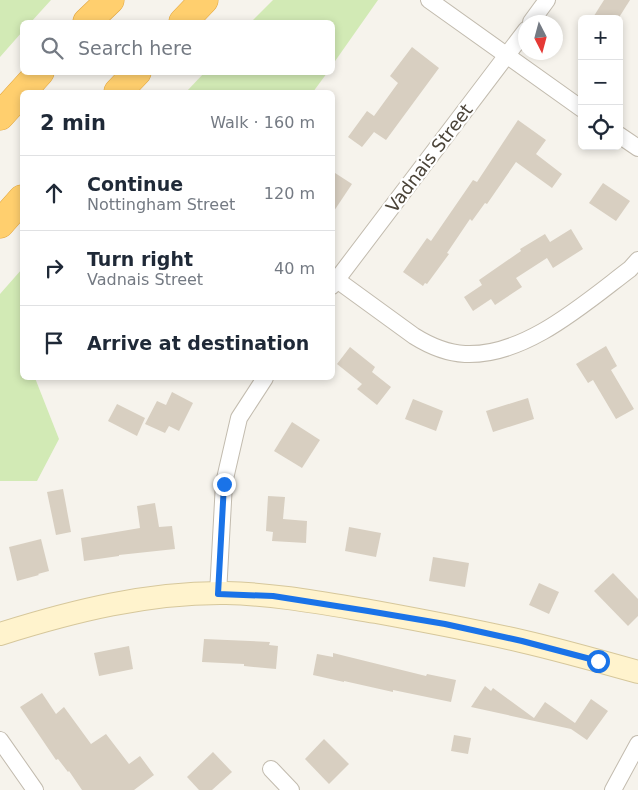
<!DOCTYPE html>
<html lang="en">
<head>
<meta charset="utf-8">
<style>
	body { margin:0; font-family:"DejaVu Sans",sans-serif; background:#f6f6f7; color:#1f2937 }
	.controls { position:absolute; right:15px; top:15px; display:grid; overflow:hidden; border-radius:8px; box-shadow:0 2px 8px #0003 }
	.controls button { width:45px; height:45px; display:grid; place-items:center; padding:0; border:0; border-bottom:1px solid #e0e1e3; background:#fff; color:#1f2937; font:25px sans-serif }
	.compass { position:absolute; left:518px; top:15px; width:45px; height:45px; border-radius:50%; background:#fff; box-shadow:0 2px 8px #0003; rotate:174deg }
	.stop { position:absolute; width:15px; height:15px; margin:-11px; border:4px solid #1a73e8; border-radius:50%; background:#fff }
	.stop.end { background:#1a73e8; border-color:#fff; box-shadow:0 1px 5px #0008 }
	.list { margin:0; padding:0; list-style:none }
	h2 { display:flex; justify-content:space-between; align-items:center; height:65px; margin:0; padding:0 20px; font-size:21px }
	h2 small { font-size:16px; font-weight:400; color:#747a83 }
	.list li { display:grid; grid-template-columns:32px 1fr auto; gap:15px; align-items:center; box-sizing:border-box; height:75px; padding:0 20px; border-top:1px solid #e0e1e3 }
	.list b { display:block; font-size:19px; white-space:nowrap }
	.list p { margin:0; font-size:16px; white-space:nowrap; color:#747a83 }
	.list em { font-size:16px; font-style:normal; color:#747a83 }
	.icon { flex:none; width:28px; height:28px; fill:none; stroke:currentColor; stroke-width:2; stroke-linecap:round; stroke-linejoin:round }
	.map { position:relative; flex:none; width:638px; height:790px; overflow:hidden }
	.search { position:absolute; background:#fff; box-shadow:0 2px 8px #0003; left:20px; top:20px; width:315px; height:55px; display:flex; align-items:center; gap:12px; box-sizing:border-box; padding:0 18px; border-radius:8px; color:#747a83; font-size:19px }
	.panel { position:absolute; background:#fff; box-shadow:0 2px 8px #0003; left:20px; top:90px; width:315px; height:290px; border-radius:8px }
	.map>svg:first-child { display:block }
	.green { fill:#d2eab5 }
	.building { fill:#d8cfc1 }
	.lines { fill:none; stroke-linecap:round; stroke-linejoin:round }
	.street-casing { stroke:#c2bbae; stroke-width:18 }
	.secondary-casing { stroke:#d6c79b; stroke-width:24 }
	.highway-casing { stroke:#e0a43c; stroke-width:29 }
	.street { stroke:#fff; stroke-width:16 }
	.secondary { stroke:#fff3cd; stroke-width:22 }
	.highway { stroke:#ffcf6e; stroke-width:28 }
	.route { stroke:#1a73e8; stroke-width:6 }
	.labels { text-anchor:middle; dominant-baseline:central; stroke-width:4.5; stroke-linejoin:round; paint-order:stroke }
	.street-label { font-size:18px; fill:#4b4439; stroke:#fff }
</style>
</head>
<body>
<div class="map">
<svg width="638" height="790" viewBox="0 0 638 790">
	<rect width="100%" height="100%" fill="#f6f3ec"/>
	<!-- green -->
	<g class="green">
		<path d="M0 0H51L31 22H22V32L0 57Z"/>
		<path d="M273 0H378L333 64 332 22H251Z"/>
		<path d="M205 72H327V73L313 92H186Z"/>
		<path d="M22 269V378H35L59 439 37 481H0V294Z"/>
	</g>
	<!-- building -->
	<g class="building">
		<path d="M604 0H630L618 19H592Z"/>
		<path d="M412 47 439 68 386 140 374 132 362 147 348 137 367 111 374 116 398 83 390 76Z"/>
		<path d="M518 120 546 140 536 154 562 174 552 188 516 162 487 204 485 203 472 221 470 219 447 253 449 254 427 284 425 283 423 286 403 272 427 238 431 241 473 180 477 182Z"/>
		<path d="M332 171 352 184 332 214Z"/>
		<path d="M603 183 630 201 616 221 589 203Z"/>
		<path d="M571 229 583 249 553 268 547 258 516 278 522 287 495 305 491 299 473 311 464 297 482 285 479 280 521 251 520 249 545 234 550 242Z"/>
		<path d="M606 346 617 366 611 370 634 409 616 419 593 380 588 383 576 364Z"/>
		<path d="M350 347 375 367 372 372 391 387 377 405 357 389 362 384 337 364Z"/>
		<path d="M172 392 193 403 179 431 169 426 165 433 145 424 157 401 166 405Z"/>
		<path d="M528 398 534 419 493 432 486 411Z"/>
		<path d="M413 399 443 411 436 431 405 419Z"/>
		<path d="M117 404 145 418 137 436 108 421Z"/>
		<path d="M292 422 320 440 302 468 274 451Z"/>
		<path d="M63 489 71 532 56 535 47 492Z"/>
		<path d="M268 496 285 497 283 519 307 521 306 543 272 541 273 532 266 531Z"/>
		<path d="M155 503 159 527 172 526 175 549 119 555V556L84 561 81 538 140 528 137 506Z"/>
		<path d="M349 527 381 533 376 557 345 551Z"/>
		<path d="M41 539 49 571 38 574 39 575 17 581 9 547Z"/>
		<path d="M433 557 469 563 465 587 429 581Z"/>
		<path d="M613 573 638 599V616L628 626 594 591Z"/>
		<path d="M539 583 559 592 549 614 529 605Z"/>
		<path d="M204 639 270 642 269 645 278 646 276 669 244 666V664L202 662Z"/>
		<path d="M129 646 133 669 99 676 94 653Z"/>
		<path d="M333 653 426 676 427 674 456 680 451 702 393 690V692L344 681V682L313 675 317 654 333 657Z"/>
		<path d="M485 686 491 691 493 688 534 718 545 702 575 723 591 699 608 711 587 740 571 729 471 707Z"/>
		<path d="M42 693 56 714 64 707 91 744 106 734 129 764 140 756 154 775 134 790H82L69 771 68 772 58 759 56 760 20 707Z"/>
		<path d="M454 735 471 738 468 754 451 751Z"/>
		<path d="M324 739 349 764 329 784 305 759Z"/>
		<path d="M213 752 232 772 212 790H199L187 777Z"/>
	</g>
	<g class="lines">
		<defs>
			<g id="street">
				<path d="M429 0 582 109"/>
				<path d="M531 22 547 0"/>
				<path d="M619 135 638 148"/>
				<path d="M337 280 414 336C430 346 446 353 465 354 525 357 585 303 630 269L638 260"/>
				<path d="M332 286 526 30"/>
				<path d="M218 594 224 483 239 418 265 378"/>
				<path d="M0 740 35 790"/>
				<path d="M271 769 291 790"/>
				<path d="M613 790 638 744"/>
			</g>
			<path id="secondary" d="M0 634C73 611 149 592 226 593 276 594 327 604 376 612 425 621 473 630 521 641 560 650 599 661 638 672"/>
			<g id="highway">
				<path d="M87 22 110 0"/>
				<path d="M183 22 204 0"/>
				<path d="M118 92 137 72"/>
				<path d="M0 116 40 72"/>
				<path d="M0 224 22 199"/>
			</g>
		</defs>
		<!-- street casing -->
		<use href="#street" class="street-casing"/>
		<!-- secondary casing -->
		<use href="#secondary" class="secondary-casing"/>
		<!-- highway casing -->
		<use href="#highway" class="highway-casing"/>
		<!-- street -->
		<use href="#street" class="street"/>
		<!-- secondary -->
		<use href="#secondary" class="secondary"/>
		<!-- highway -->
		<use href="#highway" class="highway"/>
	</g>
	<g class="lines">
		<!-- route -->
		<path class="route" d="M224 484 218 594 273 596 368 611 445 624 522 641 598 661"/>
	</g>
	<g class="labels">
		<!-- street labels -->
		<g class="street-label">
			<text transform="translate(429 158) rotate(-53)">Vadnais Street</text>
		</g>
	</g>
</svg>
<div class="controls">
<button>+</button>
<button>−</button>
<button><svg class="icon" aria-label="locate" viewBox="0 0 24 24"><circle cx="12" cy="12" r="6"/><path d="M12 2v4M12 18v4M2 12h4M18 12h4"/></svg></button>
</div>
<svg class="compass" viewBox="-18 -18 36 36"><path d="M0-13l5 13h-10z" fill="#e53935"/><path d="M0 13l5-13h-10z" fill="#747a83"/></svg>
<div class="stop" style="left:598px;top:661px"></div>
<div class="stop end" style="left:224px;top:484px"></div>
<div class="search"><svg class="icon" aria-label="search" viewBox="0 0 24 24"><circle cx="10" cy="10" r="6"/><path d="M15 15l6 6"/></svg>Search here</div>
<section class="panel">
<h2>2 min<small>Walk · 160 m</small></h2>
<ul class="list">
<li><svg class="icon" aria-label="ahead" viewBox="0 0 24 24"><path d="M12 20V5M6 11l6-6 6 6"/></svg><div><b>Continue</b><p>Nottingham Street</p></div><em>120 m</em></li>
<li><svg class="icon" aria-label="right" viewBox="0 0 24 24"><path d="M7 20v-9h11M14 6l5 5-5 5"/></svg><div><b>Turn right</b><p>Vadnais Street</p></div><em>40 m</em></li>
<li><svg class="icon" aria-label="arrive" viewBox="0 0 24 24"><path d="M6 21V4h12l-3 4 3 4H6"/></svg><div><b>Arrive at destination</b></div></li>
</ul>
</section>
</div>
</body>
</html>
